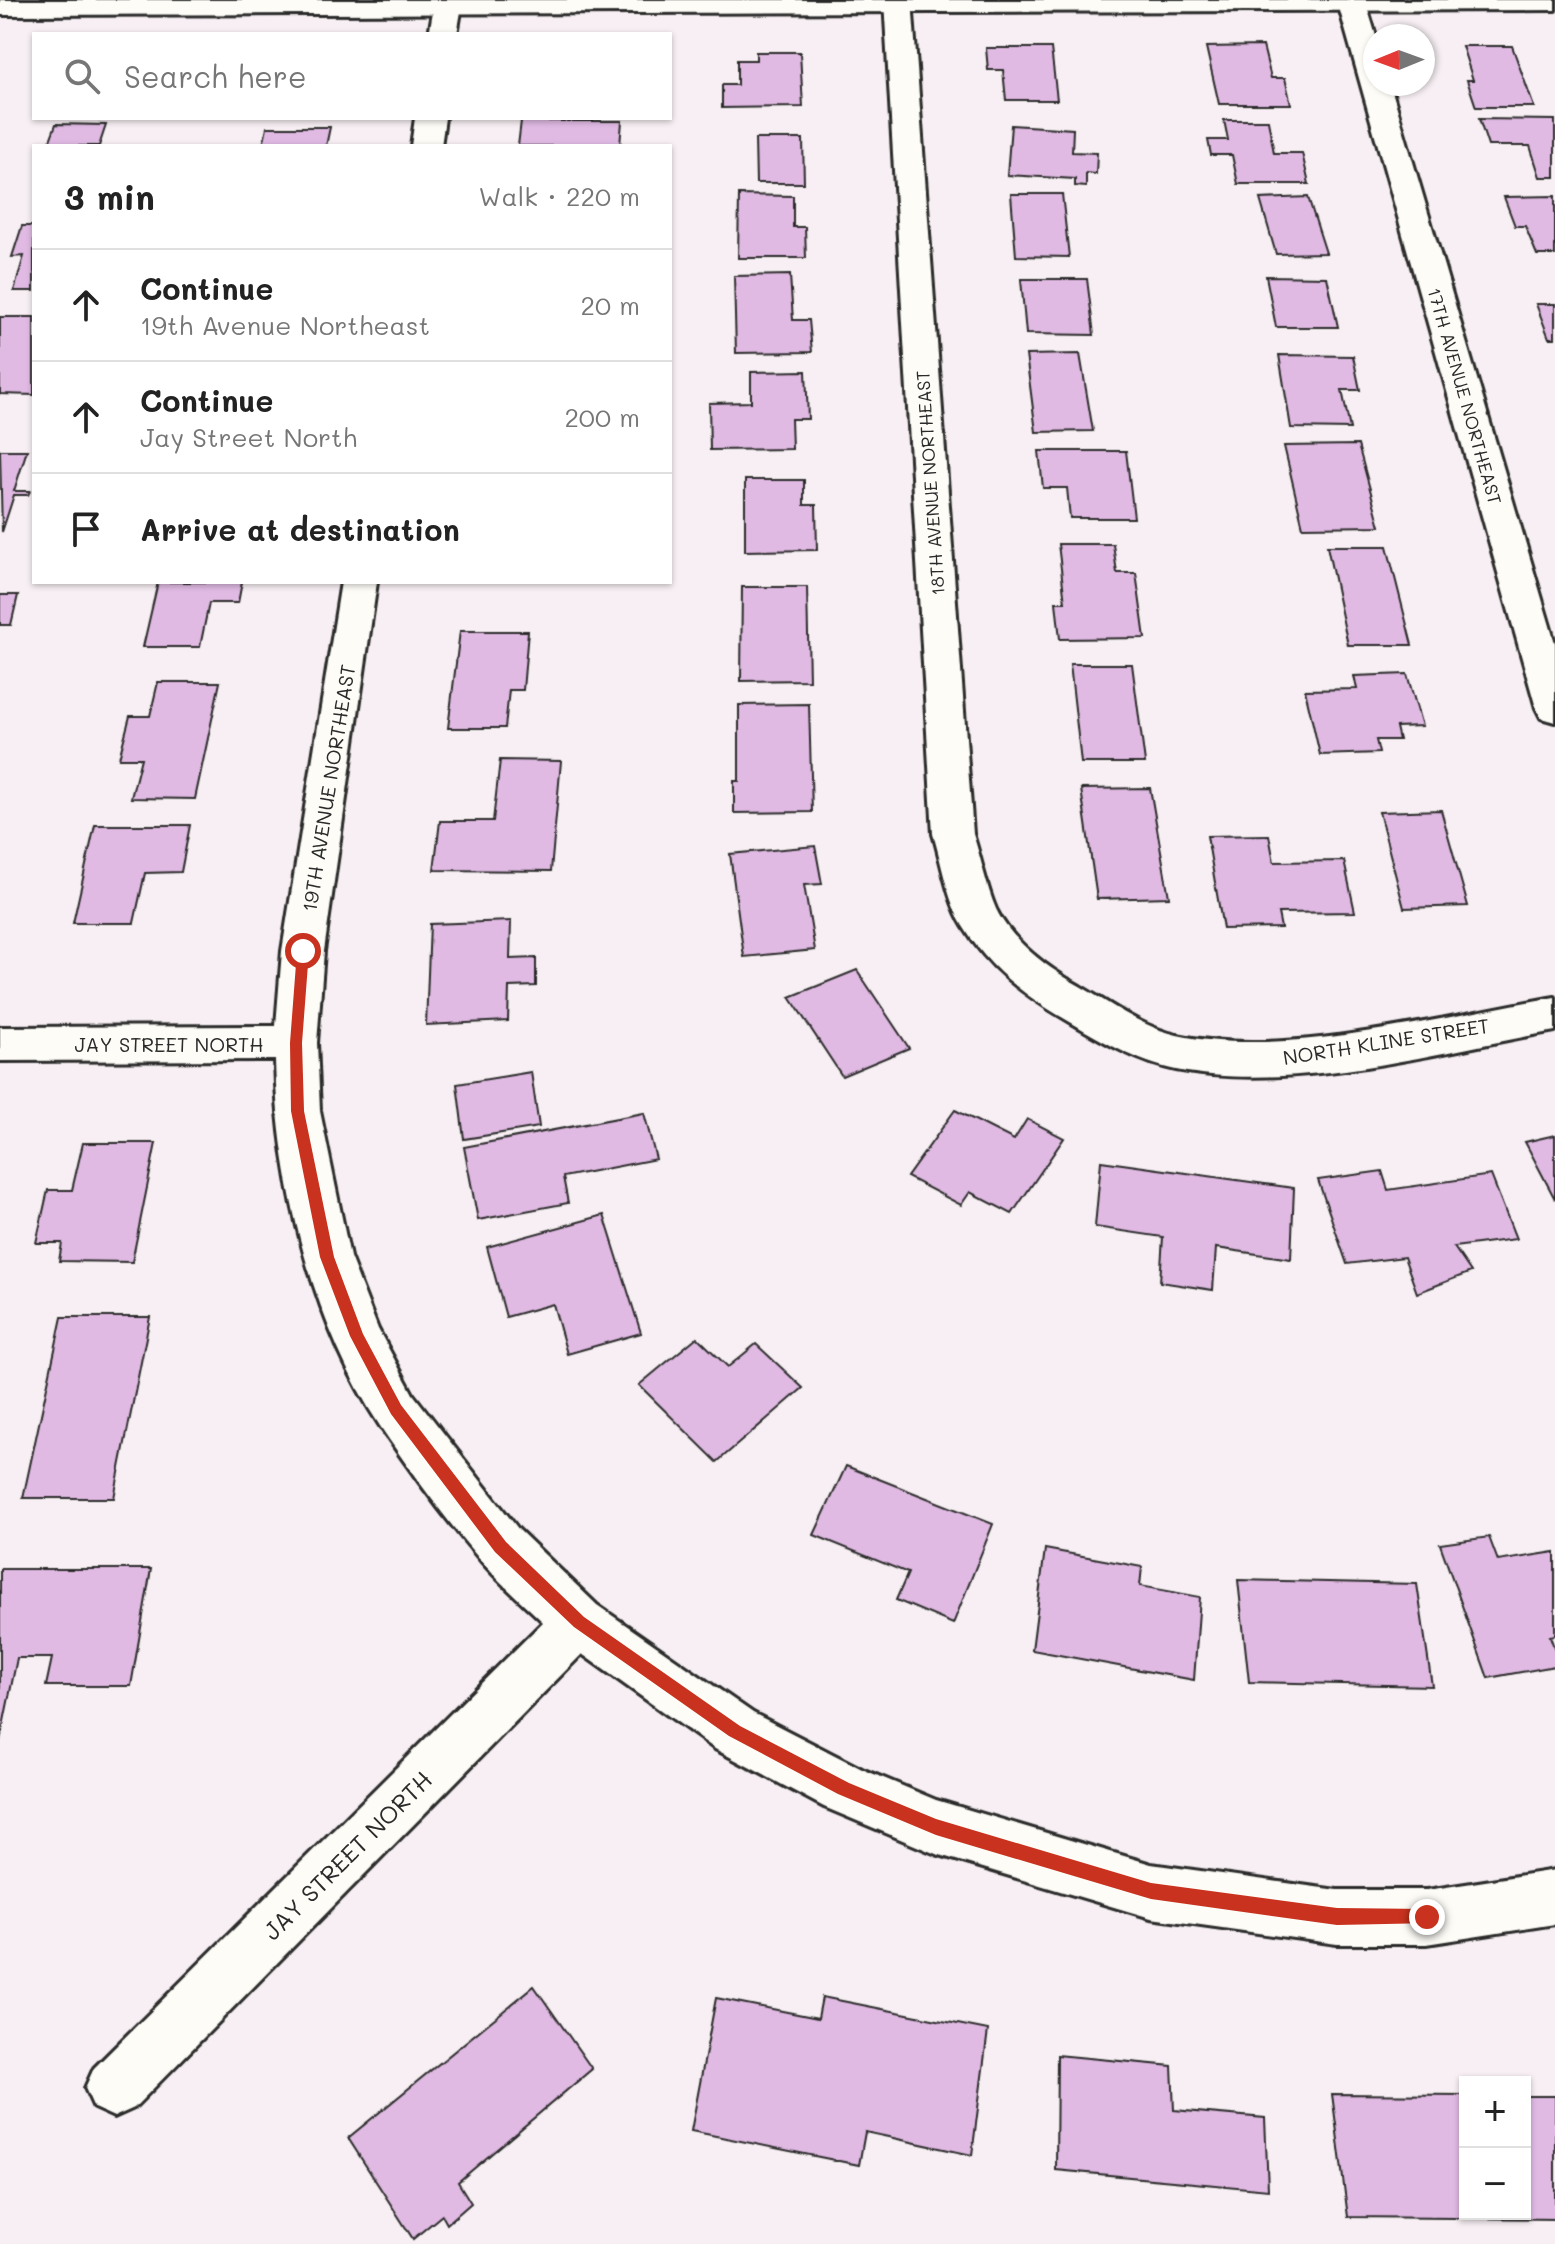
<!DOCTYPE html>
<html lang="en">
<head>
<meta charset="utf-8">
<style>
	body { margin:0; font-family:Mali,sans-serif; background:#f2f2f2; color:#222 }
	.controls { position:absolute; right:24px; bottom:24px; display:grid; overflow:hidden; border-radius:0px; box-shadow:0 2px 6px #0004 }
	.controls button { width:72px; height:72px; display:grid; place-items:center; padding:0; border:0; border-bottom:2px solid #e0e0e0; background:#fff; color:#222; font:40px sans-serif }
	.compass { position:absolute; left:1363px; top:24px; width:72px; height:72px; border-radius:50%; background:#fff; box-shadow:0 2px 6px #0004; rotate:269deg }
	.stop { position:absolute; width:24px; height:24px; margin:-18px; border:6px solid #c8321e; border-radius:50%; background:#fff }
	.stop.end { background:#c8321e; border-color:#fff; box-shadow:0 2px 8px #0008 }
	.list { margin:0; padding:0; list-style:none }
	h2 { display:flex; justify-content:space-between; align-items:center; height:104px; margin:0; padding:0 32px; font-size:34px }
	h2 small { font-size:26px; font-weight:400; color:#767676 }
	.list li { display:grid; grid-template-columns:52px 1fr auto; gap:24px; align-items:center; box-sizing:border-box; height:112px; padding:0 32px; border-top:2px solid #e0e0e0 }
	.list b { display:block; font-size:30px; white-space:nowrap }
	.list p { margin:0; font-size:26px; white-space:nowrap; color:#767676 }
	.list em { font-size:26px; font-style:normal; color:#767676 }
	.icon { flex:none; width:44px; height:44px; fill:none; stroke:currentColor; stroke-width:2; stroke-linecap:round; stroke-linejoin:round }
	.map { position:relative; flex:none; width:1555px; height:2244px; overflow:hidden }
	.search { position:absolute; background:#fff; box-shadow:0 2px 6px #0004; left:32px; top:32px; width:640px; height:88px; display:flex; align-items:center; gap:20px; box-sizing:border-box; padding:0 28px; border-radius:0px; color:#767676; font-size:30px }
	.panel { position:absolute; background:#fff; box-shadow:0 2px 6px #0004; left:32px; top:144px; width:640px; height:440px; border-radius:0px }
	.map>svg:first-child { display:block }
	.building { fill:#e0bae3; stroke:#2b2b2b; stroke-width:2 }
	.lines { fill:none; stroke-linecap:round; stroke-linejoin:round }
	.minor-casing { stroke:#2b2b2b; stroke-width:6 }
	.tertiary-casing { stroke:#2b2b2b; stroke-width:6 }
	.minor { fill:#fdfcf7; fill-rule:evenodd }
	.tertiary { fill:#fdfcf7; fill-rule:evenodd }
	.route { fill:#c8321e }
	.labels { text-anchor:middle; dominant-baseline:central; stroke-width:8; stroke-linejoin:round; paint-order:stroke }
	.far-street-label { font-size:18px; fill:#2b2b2b; stroke:#fdfcf7 }
	.street-label { font-size:20px; fill:#2b2b2b; stroke:#fdfcf7 }
	.near-street-label { font-size:24px; fill:#2b2b2b; stroke:#fdfcf7 }
</style>
</head>
<body>
<div class="map">
<svg width="1555" height="2244" viewBox="0 0 1555 2244">
	<rect width="100%" height="100%" fill="#f7eff3"/>
	<filter id="ink" filterUnits="userSpaceOnUse"><feTurbulence type="fractalNoise" baseFrequency=".0125" numOctaves="2"/><feDisplacementMap in="SourceGraphic" scale="16" xChannelSelector="R" yChannelSelector="G"/><feConvolveMatrix kernelMatrix="1 2 1 2 8 2 1 2 1" color-interpolation-filters="sRGB"/></filter>
	<g filter="url(#ink)">
		<!-- building -->
		<g class="building">
			<path d="M1263 46 1271 78H1285L1291 104H1219L1206 47Z"/>
			<path d="M1462 46H1512L1534 107H1476L1467 80H1473Z"/>
			<path d="M986 48H1051L1057 100H1006L1003 70H988Z"/>
			<path d="M756 52H800L803 107 722 108V85H737V60H756Z"/>
			<path d="M1479 119 1555 120V177H1540L1530 146H1488Z"/>
			<path d="M1224 120H1268L1274 153H1302L1309 184H1238L1232 155H1211L1208 140H1228Z"/>
			<path d="M521 121H622L620 146H518Z"/>
			<path d="M56 124 106 125 99 146H48Z"/>
			<path d="M1011 125 1073 129 1072 152 1097 153 1096 174 1086 173V187L1075 186V179L1007 175Z"/>
			<path d="M267 127H330L326 146H240L263 145Z"/>
			<path d="M755 139H803L804 183H756Z"/>
			<path d="M1011 194H1062L1069 257 1016 256Z"/>
			<path d="M739 195 793 196V227H805L806 258H738Z"/>
			<path d="M1555 196V255H1537L1525 226H1515L1504 197Z"/>
			<path d="M1308 197 1326 253 1276 254 1260 199Z"/>
			<path d="M22 226H34V291H14L24 256 12 257Z"/>
			<path d="M790 275 793 320H809L812 352 736 353 734 276Z"/>
			<path d="M1266 276 1327 277 1338 327H1276Z"/>
			<path d="M1021 279H1087L1094 335 1026 334Z"/>
			<path d="M1536 304H1555V338H1549Z"/>
			<path d="M0 317H34V395L0 394Z"/>
			<path d="M1080 354 1093 431 1036 432 1026 355Z"/>
			<path d="M1279 355 1353 356 1360 390H1342L1350 429 1291 428Z"/>
			<path d="M806 371 808 419H791L792 449 710 450 709 403 751 402V372Z"/>
			<path d="M1358 445 1380 526 1303 527 1284 446Z"/>
			<path d="M0 450H27L14 491H30L28 495H14L2 532Z"/>
			<path d="M1039 451H1126L1134 518H1070L1067 488H1043Z"/>
			<path d="M745 480H804V505H816L817 550 745 551Z"/>
			<path d="M1058 544H1113L1117 573H1136L1145 638 1060 639 1056 602H1065Z"/>
			<path d="M1327 546H1387L1412 645H1348Z"/>
			<path d="M158 582H242L238 603H209L200 647H143Z"/>
			<path d="M742 587H807L809 680 741 681Z"/>
			<path d="M0 595H18L11 625H0Z"/>
			<path d="M460 631H528L523 690H509L505 728H448Z"/>
			<path d="M1070 664H1132L1145 763H1081Z"/>
			<path d="M1407 674 1422 726 1396 727 1399 740H1376L1379 753 1320 755 1305 690 1357 689 1354 676Z"/>
			<path d="M158 682H220L195 799 131 798 141 758H119L130 716H150Z"/>
			<path d="M809 704 812 812 734 813V781H739V705Z"/>
			<path d="M500 760 561 761 551 871 434 870 440 821H493Z"/>
			<path d="M1150 788 1169 897 1097 899 1081 789Z"/>
			<path d="M1441 810 1468 906 1404 908 1379 812Z"/>
			<path d="M95 825H190L181 872 145 873 134 923H73Z"/>
			<path d="M1269 835 1274 862 1344 861 1355 912 1278 913 1281 928 1223 929 1207 836Z"/>
			<path d="M815 846 822 884 804 885 815 950 744 957 730 854Z"/>
			<path d="M511 921 510 959 536 958V986L509 987 508 1021 426 1025 430 924Z"/>
			<path d="M857 970 909 1048 842 1076 790 997Z"/>
			<path d="M531 1072 539 1127 464 1139 457 1084Z"/>
			<path d="M955 1110 1014 1140 1027 1119 1064 1138 1012 1214 970 1192 961 1205 907 1177Z"/>
			<path d="M644 1113 656 1159 563 1177 568 1203 478 1220 464 1147Z"/>
			<path d="M1555 1135V1199L1525 1142Z"/>
			<path d="M83 1143H156L132 1262 59 1261 62 1243H36L48 1190H72Z"/>
			<path d="M1101 1161 1294 1188 1291 1259 1216 1248 1213 1290 1160 1282 1163 1237 1095 1227Z"/>
			<path d="M1382 1171 1388 1190 1491 1175 1516 1239 1454 1247 1471 1272 1417 1293 1404 1257 1347 1264 1318 1180Z"/>
			<path d="M604 1215 641 1333 567 1354 553 1304 506 1317 487 1247Z"/>
			<path d="M62 1317H150L114 1498H23Z"/>
			<path d="M697 1337 728 1367 756 1344 803 1388 717 1462 639 1385Z"/>
			<path d="M846 1466 993 1524 953 1624 896 1600 908 1573 814 1535Z"/>
			<path d="M1489 1537 1498 1561 1555 1552V1635L1550 1636 1555 1650V1666L1488 1678 1440 1544Z"/>
			<path d="M1045 1549 1142 1567 1140 1586 1200 1597 1194 1680 1032 1650Z"/>
			<path d="M0 1569H151L131 1686H46L52 1658H17L0 1741Z"/>
			<path d="M1238 1580 1417 1584 1432 1686 1249 1682Z"/>
			<path d="M534 1986 592 2069 458 2182 471 2203 447 2224 442 2215 413 2239 348 2138Z"/>
			<path d="M822 1997 988 2030 972 2155 865 2132 859 2165 691 2131 716 1998 818 2018Z"/>
			<path d="M1057 2055 1172 2066 1174 2110 1265 2118 1268 2190 1056 2170Z"/>
			<path d="M1332 2094 1465 2095V2214H1525V2096H1555V2219L1348 2217Z"/>
		</g>
		<g class="lines">
			<defs>
				<g id="minor">
					<path d="M435 0H463L457 34H429Z"/>
					<path d="M884 0H912L973 834C981 858 986 886 996 909 1012 942 1049 969 1080 986 1111 1004 1142 1027 1177 1035 1285 1059 1445 1016 1555 997V1031C1437 1052 1294 1093 1176 1070 1136 1062 1099 1039 1065 1019 1024 995 988 968 963 926 947 900 942 863 933 834Z"/>
					<path d="M1337 0H1365L1376 36 1375 84H1390L1555 643V722L1541 718 1536 708Z"/>
					<path d="M415 118H445L441 146H411Z"/>
					<path d="M341 582H377L324 951 317 1043 320 1111 350 1257 378 1329 413 1394 519 1530 597 1605 753 1713 862 1769 936 1800 1151 1864 1337 1890H1427L1555 1870V1924L1427 1944H1337L1151 1918 936 1854 824 1807 715 1749 582 1654 134 2108 114 2117 94 2108 85 2088 94 2068 543 1622C523 1603 501 1584 482 1562 447 1521 410 1471 380 1426 312 1323 278 1182 275 1060L0 1061V1027L276 1026 282 951Z"/>
				</g>
				<path id="tertiary" d="M0 0H1555V10L0 15Z"/>
			</defs>
			<!-- minor casing -->
			<use href="#minor" class="minor-casing"/>
			<!-- tertiary casing -->
			<use href="#tertiary" class="tertiary-casing"/>
			<!-- minor -->
			<use href="#minor" class="minor"/>
			<!-- tertiary -->
			<use href="#tertiary" class="tertiary"/>
		</g>
	</g>
	<!-- route -->
	<path class="route" d="M303 946 309 951 302 1043 304 1111 334 1257 363 1334 401 1405 506 1542 584 1617 740 1726 849 1783 936 1819 1151 1883 1337 1908 1427 1909 1433 1912V1923L1337 1925 1151 1899 936 1835 838 1794 729 1736 574 1627 495 1552 391 1414 350 1336 320 1257 291 1111 290 1043 297 951Z"/>
	<g class="labels">
		<!-- far-street labels -->
		<g class="far-street-label">
			<text transform="translate(1465 396) rotate(74)">17TH AVENUE NORTHEAST</text>
			<text transform="translate(930 483) rotate(-94)">18TH AVENUE NORTHEAST</text>
		</g>
		<!-- street labels -->
		<g class="street-label">
			<text transform="translate(328 788) rotate(-81)">19TH AVENUE NORTHEAST</text>
			<text transform="translate(1386 1041) rotate(-9)">NORTH KLINE STREET</text>
			<text x="169" y="1044">JAY STREET NORTH</text>
		</g>
		<!-- near-street labels -->
		<g class="near-street-label">
			<text transform="translate(347 1855) rotate(-45)">JAY STREET NORTH</text>
		</g>
	</g>
</svg>
<div class="controls">
<button>+</button>
<button>−</button>
</div>
<svg class="compass" viewBox="-18 -18 36 36"><path d="M0-13l5 13h-10z" fill="#e53935"/><path d="M0 13l5-13h-10z" fill="#767676"/></svg>
<div class="stop" style="left:303px;top:951px"></div>
<div class="stop end" style="left:1427px;top:1917px"></div>
<div class="search"><svg class="icon" aria-label="search" viewBox="0 0 24 24"><circle cx="10" cy="10" r="6"/><path d="M15 15l6 6"/></svg>Search here</div>
<section class="panel">
<h2>3 min<small>Walk · 220 m</small></h2>
<ul class="list">
<li><svg class="icon" aria-label="ahead" viewBox="0 0 24 24"><path d="M12 20V5M6 11l6-6 6 6"/></svg><div><b>Continue</b><p>19th Avenue Northeast</p></div><em>20 m</em></li>
<li><svg class="icon" aria-label="ahead" viewBox="0 0 24 24"><path d="M12 20V5M6 11l6-6 6 6"/></svg><div><b>Continue</b><p>Jay Street North</p></div><em>200 m</em></li>
<li><svg class="icon" aria-label="arrive" viewBox="0 0 24 24"><path d="M6 21V4h12l-3 4 3 4H6"/></svg><div><b>Arrive at destination</b></div></li>
</ul>
</section>
</div>
</body>
</html>
